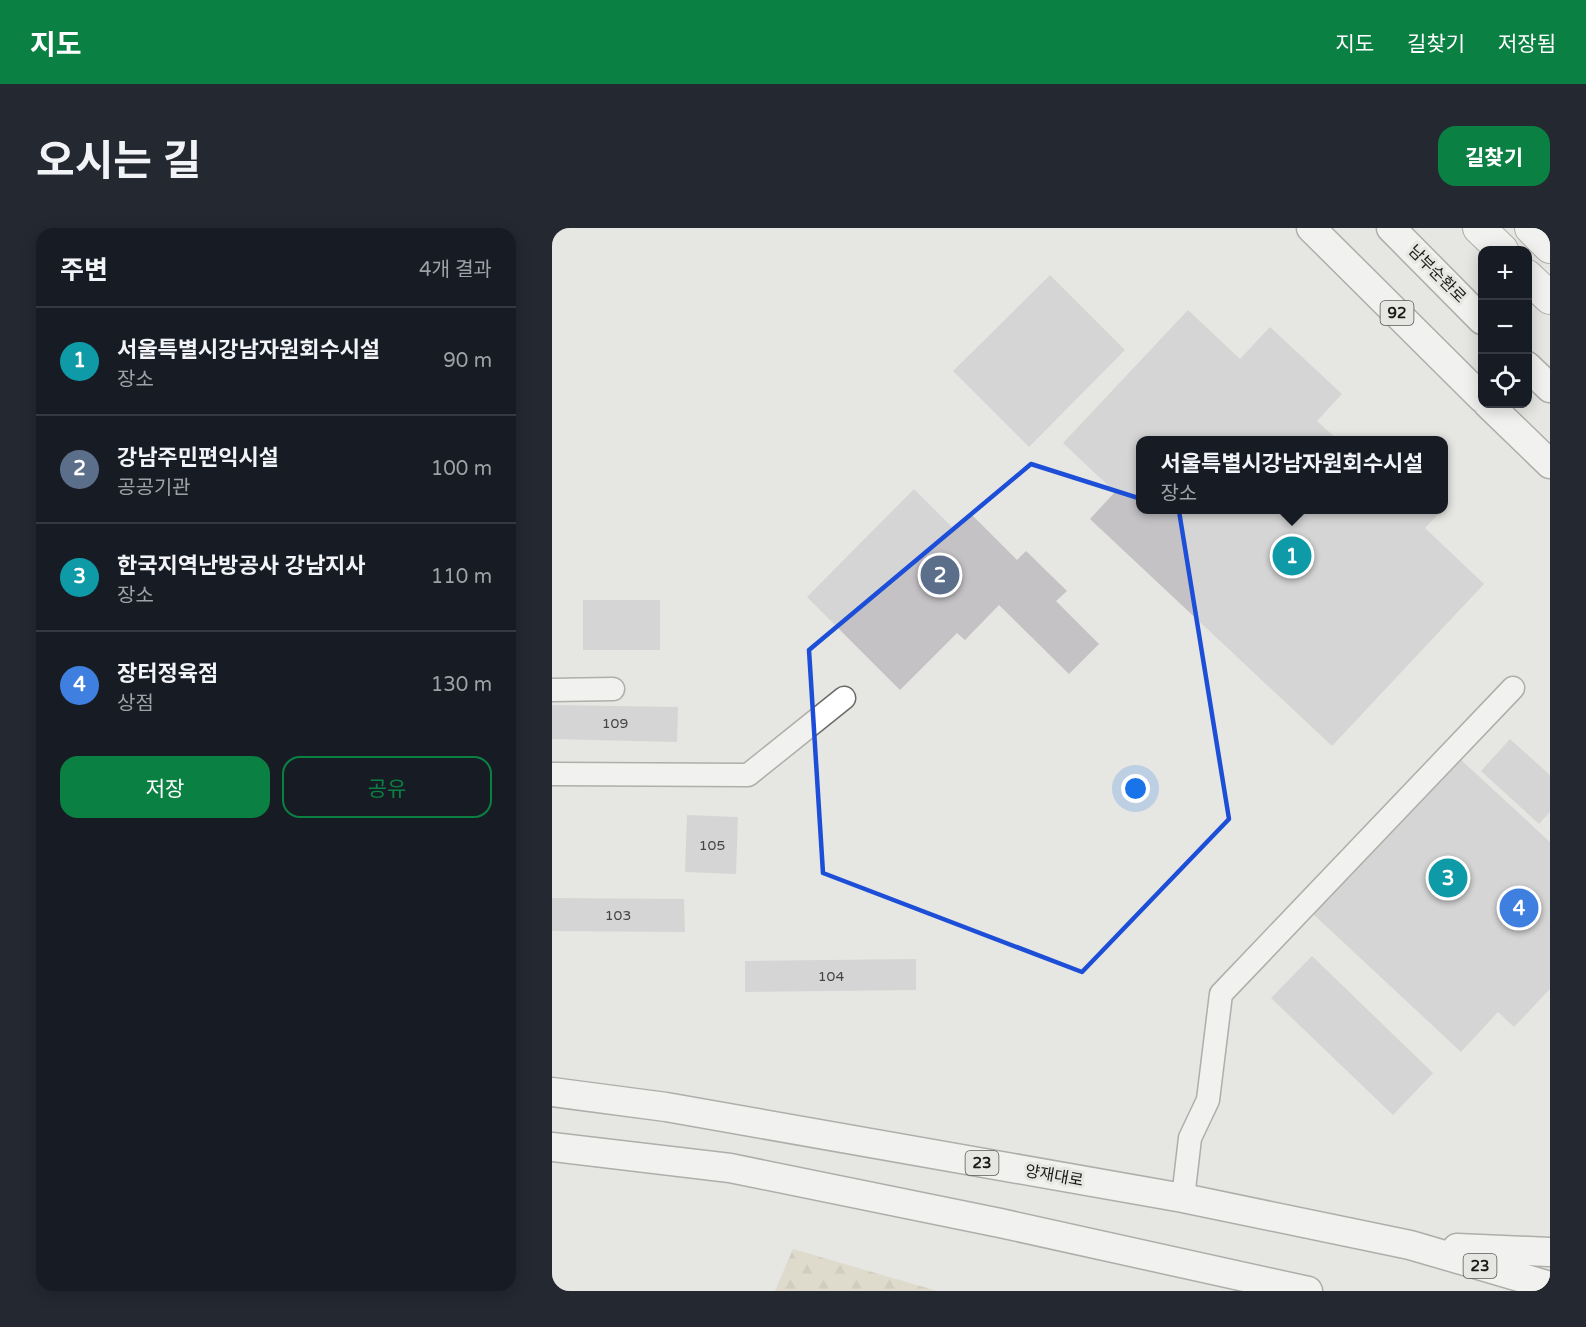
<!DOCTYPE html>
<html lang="ko">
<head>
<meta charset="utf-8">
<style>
	body { margin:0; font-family:"Varela Round","Noto Sans KR",sans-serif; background:#242831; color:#f1f3f6 }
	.controls { position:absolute; right:18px; top:18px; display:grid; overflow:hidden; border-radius:12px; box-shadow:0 3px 15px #0003 }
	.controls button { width:54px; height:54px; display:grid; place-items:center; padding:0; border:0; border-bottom:2px solid #363941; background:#171b24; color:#f1f3f6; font:30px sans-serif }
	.you { position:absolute; left:584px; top:561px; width:21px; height:21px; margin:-15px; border:4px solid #fff; border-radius:50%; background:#1a73e8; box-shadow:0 0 0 9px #1a73e833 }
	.badge { display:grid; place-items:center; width:39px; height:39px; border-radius:50%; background:#0b8043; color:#fff; font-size:20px; font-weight:700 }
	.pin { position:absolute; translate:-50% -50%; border:3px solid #fff; box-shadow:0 2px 6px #0006 }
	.popup { position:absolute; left:584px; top:208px; width:312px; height:78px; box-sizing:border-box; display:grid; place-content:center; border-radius:12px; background:#171b24; filter:drop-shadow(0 2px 4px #0005); font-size:20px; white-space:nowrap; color:#9ea1a6 }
	.popup b { font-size:22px; color:#f1f3f6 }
	.popup::after { content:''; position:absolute; left:50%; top:100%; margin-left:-12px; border:12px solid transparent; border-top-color:#171b24 }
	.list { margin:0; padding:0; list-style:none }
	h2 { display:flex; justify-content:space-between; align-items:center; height:78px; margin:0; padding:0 24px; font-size:26px }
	h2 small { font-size:20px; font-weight:400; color:#9ea1a6 }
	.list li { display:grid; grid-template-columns:39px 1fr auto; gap:18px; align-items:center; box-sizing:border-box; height:108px; padding:0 24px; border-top:2px solid #363941 }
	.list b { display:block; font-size:22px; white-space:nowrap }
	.list p { margin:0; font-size:20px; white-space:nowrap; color:#9ea1a6 }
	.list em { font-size:20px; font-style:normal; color:#9ea1a6 }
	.actions { display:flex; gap:12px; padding:18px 24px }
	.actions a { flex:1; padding:14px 0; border:2px solid #0b8043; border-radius:18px; text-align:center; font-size:21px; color:#0b8043 }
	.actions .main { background:#0b8043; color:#fff }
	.icon { flex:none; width:33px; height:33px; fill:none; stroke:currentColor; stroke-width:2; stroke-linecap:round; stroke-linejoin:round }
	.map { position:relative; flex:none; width:998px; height:1063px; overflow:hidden; border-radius:18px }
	header { display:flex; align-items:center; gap:36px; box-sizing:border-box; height:84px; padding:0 30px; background:#0b8043; color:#fff }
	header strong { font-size:28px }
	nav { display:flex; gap:33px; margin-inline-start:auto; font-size:21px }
	.intro { display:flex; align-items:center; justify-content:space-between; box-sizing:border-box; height:144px; padding:0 36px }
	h1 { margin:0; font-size:42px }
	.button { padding:15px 27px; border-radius:18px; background:#0b8043; color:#fff; font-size:21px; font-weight:700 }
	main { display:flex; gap:36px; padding:0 36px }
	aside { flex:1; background:#171b24; border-radius:18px; box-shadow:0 3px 15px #0003 }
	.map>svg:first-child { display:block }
	.forest { fill:url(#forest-firs) }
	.building { fill:#c4c2c5 }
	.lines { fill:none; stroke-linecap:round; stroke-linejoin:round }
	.minor-casing { stroke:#6b6a67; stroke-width:25 }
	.major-casing { stroke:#6b6a67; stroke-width:31 }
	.highway-casing { stroke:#6b6a67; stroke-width:34 }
	.minor { stroke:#fff; stroke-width:22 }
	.major { stroke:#fff; stroke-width:28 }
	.highway { stroke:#fff; stroke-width:32 }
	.marked { fill:none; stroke:#1d4ed8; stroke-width:4.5; stroke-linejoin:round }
	.labels { text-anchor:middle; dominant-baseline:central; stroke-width:6; stroke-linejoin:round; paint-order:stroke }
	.number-label { font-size:14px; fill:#444 }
	.shield { fill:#e6e6e2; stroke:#575755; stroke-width:1.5 }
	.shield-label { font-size:15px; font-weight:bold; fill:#1a1a19 }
	.street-label { font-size:16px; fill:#1a1a19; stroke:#e6e6e2 }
</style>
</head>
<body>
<header>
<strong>지도</strong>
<nav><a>지도</a><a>길찾기</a><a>저장됨</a></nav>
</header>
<div class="intro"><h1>오시는 길</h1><a class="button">길찾기</a></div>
<main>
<aside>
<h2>주변<small>4개 결과</small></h2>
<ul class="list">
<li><span class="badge" style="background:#0f9aa8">1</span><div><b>서울특별시강남자원회수시설</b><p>장소</p></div><em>90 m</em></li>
<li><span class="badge" style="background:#5c6f8a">2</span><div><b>강남주민편익시설</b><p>공공기관</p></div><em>100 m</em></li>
<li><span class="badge" style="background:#0f9aa8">3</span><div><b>한국지역난방공사 강남지사</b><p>장소</p></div><em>110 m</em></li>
<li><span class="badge" style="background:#3f7fe0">4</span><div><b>장터정육점</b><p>상점</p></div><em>130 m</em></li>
</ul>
<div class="actions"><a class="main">저장</a><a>공유</a></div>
</aside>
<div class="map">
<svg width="998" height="1063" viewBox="0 0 998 1063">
	<defs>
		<pattern id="forest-firs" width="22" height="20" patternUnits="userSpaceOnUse" patternTransform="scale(1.5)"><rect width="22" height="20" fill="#d4ccb1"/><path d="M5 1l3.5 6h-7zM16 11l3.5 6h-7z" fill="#b5af98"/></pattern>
	</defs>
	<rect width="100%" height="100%" fill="#e6e6e2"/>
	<!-- forest -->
	<path class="forest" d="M241 1021 385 1063H223Z"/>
	<!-- building -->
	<g class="building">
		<path d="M498 47 573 122 477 219 401 143Z"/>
		<path d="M636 82 688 131 718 99 790 166 765 193 786 212H588V282H890L873 300 932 356 780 518 538 291 563 264 511 215Z"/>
		<path d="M362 261 403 302 419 286 465 332 474 323 515 363 504 373 547 416 517 446 447 377 413 412 405 405 348 462 255 369Z"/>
		<rect x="31" y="372" width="77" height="50"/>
		<path d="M0 477 126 479 125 514 0 511Z"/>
		<path d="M958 511 998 547V584L987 596 929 543Z"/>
		<path d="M907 530 998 614V761L962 799 946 784 909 824 761 686Z"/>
		<path d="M135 587 186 589 184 646 133 644Z"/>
		<path d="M0 670 132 671 133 704 0 703Z"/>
		<path d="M760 728 881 845 841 887 719 770Z"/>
		<path d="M364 731V762L193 764V733Z"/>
	</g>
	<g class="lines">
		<defs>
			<g id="minor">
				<path d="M0 462 61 461"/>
				<path d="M0 546 196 547 292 470"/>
				<path d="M631 970 638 910 656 872 669 766 961 460"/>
			</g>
			<g id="major">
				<path d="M759 0 930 170"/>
				<path d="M839 0 930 92"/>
				<path d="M975 138 998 160"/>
				<path d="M936 176 998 236"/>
				<path d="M0 864 114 879 631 970 858 1017 998 1058"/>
				<path d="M0 919 178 940 448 995 756 1063"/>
				<path d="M905 1020 998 1024"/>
			</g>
			<g id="highway">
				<path d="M927 0 950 22"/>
				<path d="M979 0 998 19"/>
				<path d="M975 48 998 70"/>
			</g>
		</defs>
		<!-- minor casing -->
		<use href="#minor" class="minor-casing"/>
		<!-- major casing -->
		<use href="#major" class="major-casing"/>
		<!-- highway casing -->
		<use href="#highway" class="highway-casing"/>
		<!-- minor -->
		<use href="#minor" class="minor"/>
		<!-- major -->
		<use href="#major" class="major"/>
		<!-- highway -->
		<use href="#highway" class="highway"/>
	</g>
	<!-- marked area -->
	<path d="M0 0H998V1063H0ZM479 236 627 283 677 591 530 744 271 645 257 422Z" fill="#e6e6e2" fill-opacity=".55" fill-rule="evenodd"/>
	<path class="marked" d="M479 236 627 283 677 591 530 744 271 645 257 422Z"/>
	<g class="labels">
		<!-- number labels -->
		<g class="number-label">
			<text x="63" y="495">109</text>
			<text x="160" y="617">105</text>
			<text x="66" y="687">103</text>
			<text x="279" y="748">104</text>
		</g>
		<!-- shield labels -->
		<g class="shield">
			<rect x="828.5" y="73" width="33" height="24" rx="4.5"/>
			<rect x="413.5" y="923" width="33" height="24" rx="4.5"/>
			<rect x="911.5" y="1026" width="33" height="24" rx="4.5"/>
		</g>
		<g class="shield-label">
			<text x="845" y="85">92</text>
			<text x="430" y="935">23</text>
			<text x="928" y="1038">23</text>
		</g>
		<!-- street labels -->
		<g class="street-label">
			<text transform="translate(885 46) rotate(45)">남부순환로</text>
			<text transform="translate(502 948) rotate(10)">양재대로</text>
		</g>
	</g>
</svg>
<div class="controls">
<button>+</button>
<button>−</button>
<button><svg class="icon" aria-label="locate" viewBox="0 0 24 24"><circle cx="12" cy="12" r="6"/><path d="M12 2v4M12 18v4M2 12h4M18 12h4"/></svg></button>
</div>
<div class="you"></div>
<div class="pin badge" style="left:740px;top:328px;background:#0f9aa8">1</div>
<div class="popup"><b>서울특별시강남자원회수시설</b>장소</div>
<div class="pin badge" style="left:388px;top:347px;background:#5c6f8a">2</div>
<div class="pin badge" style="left:896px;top:650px;background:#0f9aa8">3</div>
<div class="pin badge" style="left:967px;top:680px;background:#3f7fe0">4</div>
</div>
</main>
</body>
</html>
